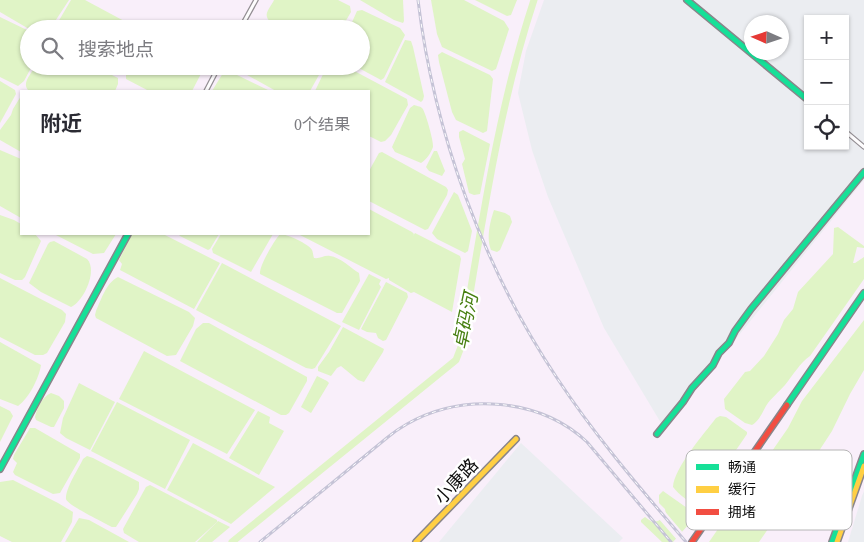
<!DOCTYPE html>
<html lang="zh">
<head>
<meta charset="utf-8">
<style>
	body { margin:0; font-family:"Source Serif 4","Noto Sans SC",serif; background:#f7f7f7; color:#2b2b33 }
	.controls { position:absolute; right:15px; top:15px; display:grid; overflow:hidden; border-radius:0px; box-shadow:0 1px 4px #0004 }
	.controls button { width:45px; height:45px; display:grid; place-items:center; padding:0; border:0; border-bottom:1px solid #e1e1e2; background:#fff; color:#2b2b33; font:25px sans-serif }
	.compass { position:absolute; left:744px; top:15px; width:45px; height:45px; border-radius:50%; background:#fff; box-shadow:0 1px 4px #0004; rotate:273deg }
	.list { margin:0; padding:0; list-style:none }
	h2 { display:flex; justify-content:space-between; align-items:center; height:65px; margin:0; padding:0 20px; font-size:21px }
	h2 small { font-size:16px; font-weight:400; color:#7c7c81 }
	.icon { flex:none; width:28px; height:28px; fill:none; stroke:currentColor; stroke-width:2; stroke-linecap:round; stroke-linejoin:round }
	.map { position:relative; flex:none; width:864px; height:542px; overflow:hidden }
	.search { position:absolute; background:#fff; box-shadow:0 1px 4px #0004; left:20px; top:20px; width:350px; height:55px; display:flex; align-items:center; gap:12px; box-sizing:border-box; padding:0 18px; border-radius:28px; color:#7c7c81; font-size:19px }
	.panel { position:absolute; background:#fff; box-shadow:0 1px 4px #0004; left:20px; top:90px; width:350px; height:145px; border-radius:0px }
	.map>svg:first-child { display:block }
	.industrial { fill:#ebedf1; fill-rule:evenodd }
	.water { fill:#e0f4c6 }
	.pier { fill:#f9effa }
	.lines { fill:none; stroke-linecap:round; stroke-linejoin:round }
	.river { stroke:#e0f4c6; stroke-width:7 }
	.street-casing { stroke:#938e93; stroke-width:5.5 }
	.fast-casing { stroke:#89858a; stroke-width:8 }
	.slow-casing { stroke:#89858a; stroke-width:8 }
	.jam-casing { stroke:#89858a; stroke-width:8 }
	.street { stroke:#fefdfe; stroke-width:3 }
	.fast { stroke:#16e098; stroke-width:5 }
	.slow { stroke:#ffcf43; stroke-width:5 }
	.jam { stroke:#f24e42; stroke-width:5 }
	.rail-casing { stroke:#c5c3d6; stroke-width:3 }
	.rail { stroke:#fff; stroke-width:1; stroke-dasharray:4; stroke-linecap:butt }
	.labels { text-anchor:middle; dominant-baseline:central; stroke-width:5; stroke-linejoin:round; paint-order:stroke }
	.street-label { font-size:18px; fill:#0c0c0c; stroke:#fff }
	.water-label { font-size:19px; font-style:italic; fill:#498114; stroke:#fff }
	.key { fill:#fff; stroke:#b6b6b6; stroke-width:1 }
	.key-label { font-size:14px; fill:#0c0c0c }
</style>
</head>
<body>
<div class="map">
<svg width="864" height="542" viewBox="0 0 864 542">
	<rect width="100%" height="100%" fill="#f9effa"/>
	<!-- industrial -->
	<g class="industrial">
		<path d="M544 0H864V180L664 428 604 328 548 197 532 150 518 93 526 51ZM808 19H845V146H808ZM752 22H782V52H752Z"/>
		<path d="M521 443 623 538 619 542H439Z"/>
		<path d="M864 491V542H848L862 496Z"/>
	</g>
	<!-- water -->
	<g class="water">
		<path d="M0 0H69L50 29H29L0 12Z"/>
		<path d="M71 0H85L139 29H54Z"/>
		<path d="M274 0H338L350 6 351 12 341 29C327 29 272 34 267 17 265 12 272 5 274 0Z"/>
		<path d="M360 0H403L404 21 403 23 394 20Z"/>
		<path d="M431 0H464L504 21 509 29 496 69 492 71 442 47 437 34Z"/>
		<path d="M475 0H517L511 15 507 16Z"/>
		<path d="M362 10 400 28 405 35 384 78 381 80 355 66H361V29H349L357 11Z"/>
		<path d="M0 17 29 31V66H32L24 81 18 86 0 77Z"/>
		<path d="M405 40 411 41 413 47 424 96 423 100 421 102 385 82Z"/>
		<path d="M442 52 490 75 493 79 487 131 483 133 456 120 452 112 439 62 438 55Z"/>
		<path d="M35 66H94L118 78V84L115 91H29C21 83 31 75 35 66Z"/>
		<path d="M129 66H205L192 91H149L126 79V73Z"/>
		<path d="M231 66H324L310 91H276Z"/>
		<path d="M327 66H345L407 99 408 105 391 135 385 141 381 142 369 136V91H315Z"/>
		<path d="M229 72 235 74 270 91H212L223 73Z"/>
		<path d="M0 81 15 90 16 94 0 123Z"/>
		<path d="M21 96V152L0 140V130L11 115 13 109Z"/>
		<path d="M414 105C416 106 420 106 422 108 425 110 434 142 433 147 431 153 426 160 421 163L395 152 392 147 410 108Z"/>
		<path d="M463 130 490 144 480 194 474 195 469 193 462 164 465 159 459 137V132Z"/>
		<path d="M0 150 21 159V218L0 206Z"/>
		<path d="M434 151H437L445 171 442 176 429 171 426 167Z"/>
		<path d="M382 152 446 187 448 190 447 195 428 229 425 230 369 201V171L379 153Z"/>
		<path d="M454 192 458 195 472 231 468 251 465 253 437 239 432 233Z"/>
		<path d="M369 209 412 232 414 234 413 236 415 233 460 256 461 259 452 312 414 292 411 293 389 280V278L386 279 298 234H369Z"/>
		<path d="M494 210 505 213 510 216 512 222 500 250 497 252 491 250C486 238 490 222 494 210Z"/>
		<path d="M0 215 14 220 21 224V234H35L41 241 25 277 22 280H15L0 273Z"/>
		<path d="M838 227 864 246V248L857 247 853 263H855L864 257V279L810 356C800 363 793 375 785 385 779 392 771 398 766 406 762 413 759 421 752 425L745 423 725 409 724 399 745 372 750 371 764 356 778 334 784 320 793 309 798 292 833 254 834 228Z"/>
		<path d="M54 234H116L104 253 93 254Z"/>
		<path d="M132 234H163L220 263 194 309 120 270 122 264 119 260Z"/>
		<path d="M178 234H219L210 249 208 250 180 236Z"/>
		<path d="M221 234H273L251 272 213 253 212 249Z"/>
		<path d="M280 234C287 234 309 244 312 250 313 252 313 255 314 258 320 259 324 255 330 256 340 257 351 268 359 273L360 281 342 313H337L260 274C259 266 274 241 280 234Z"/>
		<path d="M54 241 87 259C98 270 84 301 71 307L41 292 29 283 48 244 50 242Z"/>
		<path d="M222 263 341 326 315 368 312 369 306 368 196 310Z"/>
		<path d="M369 274 381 280 379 284 381 287 359 330 342 322Z"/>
		<path d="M118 277 189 312 195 318 193 326 176 355 167 356 96 318 95 315 96 311C101 300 106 283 118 277Z"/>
		<path d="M0 278 62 310 66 314 65 322 47 353 43 355H35L0 337Z"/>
		<path d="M386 282 407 293 408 297 386 340 383 341 378 338 376 333 367 332 361 329Z"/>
		<path d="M864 320V370L850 394 832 431 768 529 759 542H709L788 428 802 401Z"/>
		<path d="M203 323H209L307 377V381L289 413 286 415H281L180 361 196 329Z"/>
		<path d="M343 327 384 349 383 352 364 382 358 380 341 366 337 368 331 376 318 371V367L329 352Z"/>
		<path d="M0 342 41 365C39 378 29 398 18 406L0 399Z"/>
		<path d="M144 351 255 410 227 454 119 399Z"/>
		<path d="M317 376 327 381 329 383 311 413 301 407Z"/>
		<path d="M79 383 115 402 90 450 66 438 60 433 63 418Z"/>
		<path d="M51 393 59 396 64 401V408L54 427H51L36 420 35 417C37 408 42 397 51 393Z"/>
		<path d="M117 402 190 440 165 489 91 451Z"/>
		<path d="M0 406 10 411 13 416 0 442Z"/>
		<path d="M258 411 270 417 269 423 284 431 259 475 229 458Z"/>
		<path d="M720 416 726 417 747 432V434C740 445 731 456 724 468 716 481 715 496 702 506 692 505 679 495 673 487 674 468 704 434 716 418Z"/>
		<path d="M30 428H35L80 454V458L60 493 53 494 15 475 13 472 17 463 13 459 14 455Z"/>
		<path d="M193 443 275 487 231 524 167 490Z"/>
		<path d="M87 456 93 458 139 482V489L137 494 116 527H112C105 523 67 505 66 499 65 489 79 468 83 459Z"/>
		<path d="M13 480 58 503 73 512 72 522 61 542H12L0 536V482Z"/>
		<path d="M150 485 217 520V522L195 542H139L124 533 123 529 146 487Z"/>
		<path d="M663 491 697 515 673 542H662L641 522V520L645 517 652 522 658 521 666 515 665 509 659 503V495Z"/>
		<path d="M79 518 89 520 129 542H65Z"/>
		<path d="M218 521 230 527 212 542H197Z"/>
	</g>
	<!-- pier -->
	<path class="pier" d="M662 508 684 534 678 541 658 518 663 514Z"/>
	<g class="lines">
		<!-- river -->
		<path class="river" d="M232 542 456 360 461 347C481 231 497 112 534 0"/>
		<defs>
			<g id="street">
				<path d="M240 29 256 0"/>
				<path d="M206 91 219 66"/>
				<path d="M845 131 864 147"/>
			</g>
			<g id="fast">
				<path d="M687 0 808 100"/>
				<path d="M787 405 864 293"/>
				<path d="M657 434 683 402 692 388 713 365 719 353 729 343 735 331 751 309 864 172"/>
				<path d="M0 469 128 234"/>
				<path d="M832 542 864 454"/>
			</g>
			<g id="slow">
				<path d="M416 542 516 439"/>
				<path d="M837 542 864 466"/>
			</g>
			<path id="jam" d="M692 542 787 405"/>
		</defs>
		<!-- street casing -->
		<use href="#street" class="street-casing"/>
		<!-- fast casing -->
		<use href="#fast" class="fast-casing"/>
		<!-- slow casing -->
		<use href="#slow" class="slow-casing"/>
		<!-- jam casing -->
		<use href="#jam" class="jam-casing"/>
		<!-- street -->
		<use href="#street" class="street"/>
		<!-- fast -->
		<use href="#fast" class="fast"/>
		<!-- slow -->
		<use href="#slow" class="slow"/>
		<!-- jam -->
		<use href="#jam" class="jam"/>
		<defs>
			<g id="rail">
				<path d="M418 0C434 133 483 267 557 378 595 436 641 489 686 542"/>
				<path d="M260 542 388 437C394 432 400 428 407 424 463 392 540 398 587 442L671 542"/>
			</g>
		</defs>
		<!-- rail casing -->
		<use href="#rail" class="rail-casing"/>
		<!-- rail -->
		<use href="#rail" class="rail"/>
	</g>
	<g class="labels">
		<!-- street labels -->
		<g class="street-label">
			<text transform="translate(456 481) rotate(-47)">小康路</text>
		</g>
		<!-- water labels -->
		<g class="water-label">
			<text transform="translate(465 321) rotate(-78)">卓码河</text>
		</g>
	</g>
	<!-- legend -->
	<rect x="686" y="450" width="166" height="80" rx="8" class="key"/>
	<rect x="696" y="464" width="23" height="6" fill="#16e098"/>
	<rect x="696" y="486" width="23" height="7" fill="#ffcf43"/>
	<rect x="696" y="509" width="23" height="6" fill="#f24e42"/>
	<g class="key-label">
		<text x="728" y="472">畅通</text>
		<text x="728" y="494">缓行</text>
		<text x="728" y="517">拥堵</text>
	</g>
</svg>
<div class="controls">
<button>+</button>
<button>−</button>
<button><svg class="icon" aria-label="locate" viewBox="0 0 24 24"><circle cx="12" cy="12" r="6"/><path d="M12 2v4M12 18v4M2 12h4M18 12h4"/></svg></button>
</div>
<svg class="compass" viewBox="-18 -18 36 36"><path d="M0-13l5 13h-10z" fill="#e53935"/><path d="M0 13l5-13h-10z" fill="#7c7c81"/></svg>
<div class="search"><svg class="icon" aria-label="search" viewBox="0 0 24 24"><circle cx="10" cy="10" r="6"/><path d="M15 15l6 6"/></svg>搜索地点</div>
<section class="panel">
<h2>附近<small>0个结果</small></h2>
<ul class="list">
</ul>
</section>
</div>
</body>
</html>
